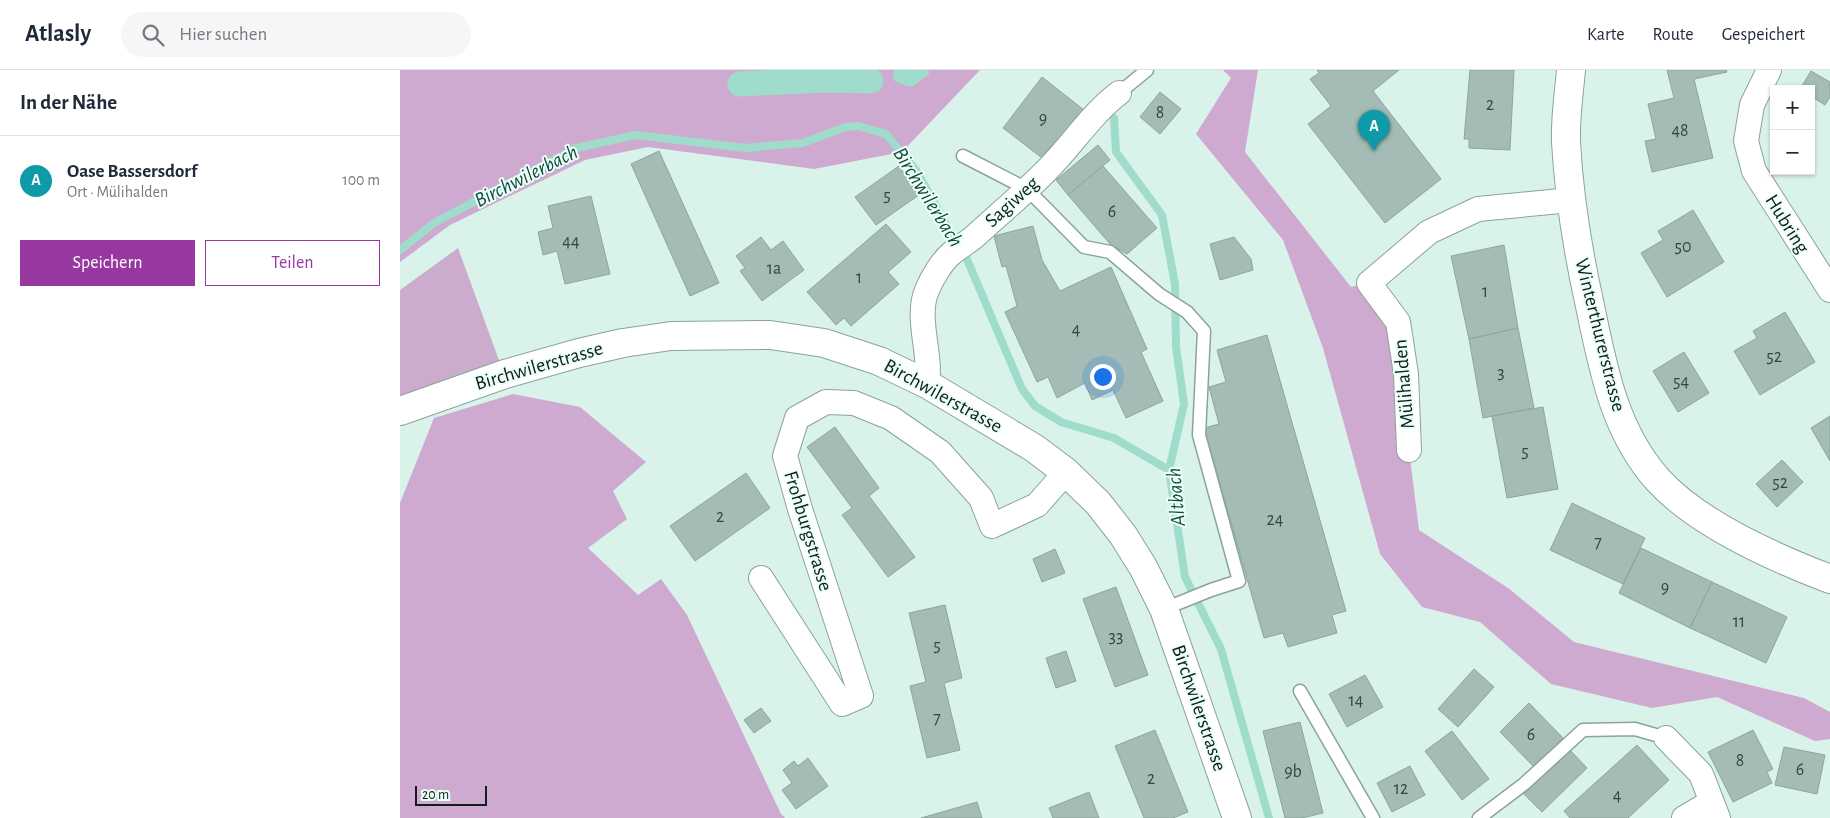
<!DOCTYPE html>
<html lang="de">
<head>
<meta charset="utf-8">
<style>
	body { margin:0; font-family:"Alegreya Sans",sans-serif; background:#f6f6f7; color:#1f2937 }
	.controls { position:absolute; right:15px; top:15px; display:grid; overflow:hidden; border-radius:0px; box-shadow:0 1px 4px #0004 }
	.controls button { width:45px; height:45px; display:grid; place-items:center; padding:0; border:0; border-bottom:1px solid #e0e1e3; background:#fff; color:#1f2937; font:25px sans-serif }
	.scale { position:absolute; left:15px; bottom:12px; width:72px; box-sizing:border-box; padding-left:5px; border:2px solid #131d1a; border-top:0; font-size:14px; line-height:18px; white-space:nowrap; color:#131d1a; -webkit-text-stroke:4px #eafff8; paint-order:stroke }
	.you { position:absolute; left:702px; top:306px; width:18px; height:18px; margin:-12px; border:4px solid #fff; border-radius:50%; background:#1a73e8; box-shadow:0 0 0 8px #1a73e833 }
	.badge { display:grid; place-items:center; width:32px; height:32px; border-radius:50%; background:#97379f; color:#fff; font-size:16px; font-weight:700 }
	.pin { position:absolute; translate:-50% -41px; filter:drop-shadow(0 1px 2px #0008) }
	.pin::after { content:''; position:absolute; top:26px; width:18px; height:15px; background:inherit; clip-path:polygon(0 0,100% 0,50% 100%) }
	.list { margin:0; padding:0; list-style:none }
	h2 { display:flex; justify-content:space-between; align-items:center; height:65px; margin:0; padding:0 20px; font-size:21px }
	h2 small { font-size:16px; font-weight:400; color:#747a83 }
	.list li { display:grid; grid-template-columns:32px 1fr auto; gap:15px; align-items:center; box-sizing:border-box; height:90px; padding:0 20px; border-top:1px solid #e0e1e3 }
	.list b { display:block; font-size:19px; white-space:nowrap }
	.list p { margin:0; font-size:16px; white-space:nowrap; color:#747a83 }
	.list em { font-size:16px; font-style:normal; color:#747a83 }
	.actions { display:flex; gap:10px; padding:15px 20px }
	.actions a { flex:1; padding:11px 0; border:1px solid #97379f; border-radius:0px; text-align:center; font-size:18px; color:#97379f }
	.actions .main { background:#97379f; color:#fff }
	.icon { flex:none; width:28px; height:28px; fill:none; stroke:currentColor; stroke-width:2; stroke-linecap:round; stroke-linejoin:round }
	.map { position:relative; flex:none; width:1430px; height:748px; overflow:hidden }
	header { display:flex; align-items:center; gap:30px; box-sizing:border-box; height:70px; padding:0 25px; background:#fff; border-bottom:1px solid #e0e1e3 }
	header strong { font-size:24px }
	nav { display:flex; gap:28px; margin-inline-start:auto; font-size:18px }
	.search { width:350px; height:45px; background:#f6f6f7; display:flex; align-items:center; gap:12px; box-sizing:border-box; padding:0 18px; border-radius:28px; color:#747a83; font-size:19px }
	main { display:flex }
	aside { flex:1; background:#fff }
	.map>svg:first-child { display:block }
	.green { fill:#ccaccd }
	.forest { fill:#ceaad0 }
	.water { fill:#9fdccb }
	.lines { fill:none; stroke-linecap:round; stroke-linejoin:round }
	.stream { stroke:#9fdccb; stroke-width:8 }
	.canal { stroke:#9fdccb; stroke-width:25 }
	.building { fill:#a4bcb5; stroke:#8da59e }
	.service-casing { stroke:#8ba39c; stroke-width:15 }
	.minor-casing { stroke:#8ba39c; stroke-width:26 }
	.tertiary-casing { stroke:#8ba39c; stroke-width:30 }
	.secondary-casing { stroke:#8ba39c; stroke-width:30 }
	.service { stroke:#fff; stroke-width:12 }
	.minor { stroke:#fff; stroke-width:24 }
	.tertiary { stroke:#fff; stroke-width:28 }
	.secondary { stroke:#fff; stroke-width:28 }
	.labels { text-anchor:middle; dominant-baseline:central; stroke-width:4; stroke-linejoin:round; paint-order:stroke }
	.number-label { font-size:18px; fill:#374541 }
	.street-label { font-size:20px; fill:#131d1a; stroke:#eafff8 }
	.water-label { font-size:21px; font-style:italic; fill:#14483d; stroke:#eafff8 }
</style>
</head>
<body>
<header>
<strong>Atlasly</strong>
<div class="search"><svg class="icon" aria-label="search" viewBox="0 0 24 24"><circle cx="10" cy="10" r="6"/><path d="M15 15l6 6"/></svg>Hier suchen</div>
<nav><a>Karte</a><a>Route</a><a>Gespeichert</a></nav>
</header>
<main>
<aside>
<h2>In der Nähe<small></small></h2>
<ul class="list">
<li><span class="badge" style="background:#0f9aa8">A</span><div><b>Oase Bassersdorf</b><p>Ort · Mülihalden</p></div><em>100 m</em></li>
</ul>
<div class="actions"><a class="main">Speichern</a><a>Teilen</a></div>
</aside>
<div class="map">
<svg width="1430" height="748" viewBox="0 0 1430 748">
	<rect width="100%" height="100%" fill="#d9f3eb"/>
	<!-- green -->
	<path class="green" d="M58 178 100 293 0 327V220Z"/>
	<!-- forest -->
	<g class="forest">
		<path d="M0 0H580L502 82 414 99 248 77 185 90 50 155 0 192Z"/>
		<path d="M823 0H858L845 82 951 217 969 213 998 252 1009 380 1019 460 1108 518 1174 572 1404 628 1430 642V669L1415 671 1317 627 1252 638 1151 614 1080 552 1022 537 980 484 923 278 883 170 796 64 831 8Z"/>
		<path d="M113 324 180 337 246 392 213 421 227 449 188 478 238 525 261 509 287 545 381 744 385 748H0V433L34 348Z"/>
	</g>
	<!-- water -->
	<path class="water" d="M494 0H529V4C511 17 515 21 493 10Z"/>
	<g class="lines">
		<!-- stream -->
		<g class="stream">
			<path d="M714 48 716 82 762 145 775 214 776 277 784 334 769 400 785 507 821 579 869 748"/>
			<path d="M0 180 34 153 176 78 236 65 345 78 403 73 445 57 458 56 486 64 516 100 553 167 566 187 622 319 635 336 661 352 714 368 769 400"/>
		</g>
		<!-- canal -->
		<path class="canal" d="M340 14 424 10 471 11"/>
	</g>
	<!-- building -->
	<g class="building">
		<path d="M917 0H999L973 21 1041 109 985 153 908 54 931 36 910 9 919 3Z"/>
		<path d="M1070 0H1114L1110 80 1069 78V69H1064Z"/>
		<path d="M1267 0H1326L1327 2 1294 9 1313 88 1252 102 1245 71 1256 69 1248 34 1274 28Z"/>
		<path d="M1411 1 1430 12V27L1425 35 1411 26V19H1400Z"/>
		<path d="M642 7 684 40 646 91 603 58Z"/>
		<path d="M760 22 781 39 760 64 740 47Z"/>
		<path d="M698 75 710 90 668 125 656 110Z"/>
		<path d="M259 81 319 213 290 226 231 94Z"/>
		<path d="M499 96 519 125 476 155 455 127Z"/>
		<path d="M703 96 757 158 727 184 710 174 668 125Z"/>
		<path d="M191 126 210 204 165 214 157 181 143 185 138 162 153 158 148 136Z"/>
		<path d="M1293 140 1324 192 1267 227 1241 183 1263 170 1258 161Z"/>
		<path d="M486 154 511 182 488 202 499 214 451 256 444 248 436 255 407 222Z"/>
		<path d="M633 156 642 190 660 221 711 197 747 279 741 282 763 331 726 348 713 320 692 330 685 313 657 328 648 307 637 312 605 242 617 236 606 196 602 197 594 166Z"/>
		<path d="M361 167 371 180 383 171 404 200 362 231 340 201 345 198 336 186Z"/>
		<path d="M834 167 851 189 853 200 820 210 810 174Z"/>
		<path d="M1104 175 1118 258 1069 269 1051 186Z"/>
		<path d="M1385 242 1415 292 1360 325 1334 281 1357 268 1353 261Z"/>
		<path d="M1118 258 1134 338 1083 348 1069 269Z"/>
		<path d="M867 265 946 541 932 545 937 563 888 577 883 563 864 568 804 358 819 354 809 317 826 312 817 280Z"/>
		<path d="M1284 282 1309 323 1278 342 1253 301Z"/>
		<path d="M1143 337 1158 419 1107 428 1092 346Z"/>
		<path d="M1430 346V391L1411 358Z"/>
		<path d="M435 357 479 418 469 426 515 487 488 507 442 445 452 438 407 377Z"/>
		<path d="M1382 390 1403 412 1377 437 1356 414Z"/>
		<path d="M346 403 370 438 295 491 270 456Z"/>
		<path d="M1172 433 1245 468 1223 514 1150 480Z"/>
		<path d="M1241 478 1312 512 1290 558 1219 523Z"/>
		<path d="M655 479 665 503 642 512 633 489Z"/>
		<path d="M1312 512 1387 547 1366 593 1290 558Z"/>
		<path d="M716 517 748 605 715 617 683 529Z"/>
		<path d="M545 535 562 608 544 613 560 680 527 688 510 616 526 612 509 543Z"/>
		<path d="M666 581 676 611 656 618 646 588Z"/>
		<path d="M1074 599 1094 617 1058 657 1038 639Z"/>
		<path d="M965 605 983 637 947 657 929 624Z"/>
		<path d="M1129 633 1163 668 1134 697 1100 662Z"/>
		<path d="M361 638 371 651 354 663 344 650Z"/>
		<path d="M900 652 923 743 902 748H885L863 661Z"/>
		<path d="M755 660 788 742 773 748H744L715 676Z"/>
		<path d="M1353 660 1373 699 1367 702 1372 713 1333 732 1308 682Z"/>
		<path d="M1052 661 1089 709 1062 730 1025 681Z"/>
		<path d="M1237 675 1269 710 1228 748H1170L1164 741Z"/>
		<path d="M1384 677 1425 685 1417 724 1375 715Z"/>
		<path d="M1170 680 1187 698 1142 742 1124 724Z"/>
		<path d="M408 688 428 716 396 739 382 720 392 713 383 700 394 691 398 696Z"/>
		<path d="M1010 696 1025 725 992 742 977 713Z"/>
		<path d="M689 722 699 748H653L649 738Z"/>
		<path d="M577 732 582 748H521Z"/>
	</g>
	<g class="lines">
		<defs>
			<g id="service">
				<path d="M719 23 747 0"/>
				<path d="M563 86 627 119 684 177 710 182 759 224 787 242 804 261 799 365 839 511 811 520 764 539"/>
				<path d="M900 621 973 748"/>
				<path d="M1079 748 1124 714 1183 660 1235 659 1266 668"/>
			</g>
			<g id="minor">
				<path d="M1369 0 1352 35 1346 71 1354 101 1430 220"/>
				<path d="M527 314C532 284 515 248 527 220 532 208 542 191 552 183 559 177 567 173 574 167 597 146 622 125 644 103 671 77 690 45 719 23"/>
				<path d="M1009 380 1006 304 998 252 969 213 1029 162 1078 139 1171 130"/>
				<path d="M361 508 442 634 461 626 400 439 385 386 397 348 426 332 454 333 491 348 540 382 581 428 592 456 637 435 666 402"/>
				<path d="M1266 668 1301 704 1318 748"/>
				<path d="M1284 748 1311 732"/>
			</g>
			<path id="tertiary" d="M0 341 105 304 179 283 223 273 271 266 370 265 424 273 479 291 527 314 634 378 666 402 698 433 723 465 743 497 764 539 837 748"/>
			<path id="secondary" d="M1171 0C1169 23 1165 48 1166 72 1169 127 1178 182 1190 236 1203 298 1214 361 1258 410 1298 454 1375 488 1430 509"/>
		</defs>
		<!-- service casing -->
		<use href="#service" class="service-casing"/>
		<!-- minor casing -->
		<use href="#minor" class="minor-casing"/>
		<!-- tertiary casing -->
		<use href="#tertiary" class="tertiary-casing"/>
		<!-- secondary casing -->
		<use href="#secondary" class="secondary-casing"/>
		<!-- service -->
		<use href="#service" class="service"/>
		<!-- minor -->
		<use href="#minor" class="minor"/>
		<!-- tertiary -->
		<use href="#tertiary" class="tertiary"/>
		<!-- secondary -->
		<use href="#secondary" class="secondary"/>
	</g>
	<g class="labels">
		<!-- number labels -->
		<g class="number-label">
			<text x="1090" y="35">2</text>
			<text x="760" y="43">8</text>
			<text x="643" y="49">9</text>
			<text x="1280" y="61">48</text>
			<text x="487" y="126">5</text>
			<text x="712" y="142">6</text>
			<text x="171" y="172">44</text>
			<text x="1283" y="177">50</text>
			<text x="374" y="199">1a</text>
			<text x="459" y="208">1</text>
			<text x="1085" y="222">1</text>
			<text x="676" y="260">4</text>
			<text x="1374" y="287">52</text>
			<text x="1101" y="303">3</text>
			<text x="1281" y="312">54</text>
			<text x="1125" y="382">5</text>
			<text x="1380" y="413">52</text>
			<text x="320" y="447">2</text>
			<text x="875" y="450">24</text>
			<text x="1198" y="473">7</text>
			<text x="1265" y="518">9</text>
			<text x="1339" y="552">11</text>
			<text x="716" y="567">33</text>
			<text x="537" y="576">5</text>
			<text x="956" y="631">14</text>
			<text x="537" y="649">7</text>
			<text x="1131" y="665">6</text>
			<text x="1340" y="691">8</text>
			<text x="1400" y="700">6</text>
			<text x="893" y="702">9b</text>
			<text x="751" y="709">2</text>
			<text x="1001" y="719">12</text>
			<text x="1217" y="726">4</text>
		</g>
		<!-- street labels -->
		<g class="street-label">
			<text transform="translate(612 132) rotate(-42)">Sagiweg</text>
			<text transform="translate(1387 154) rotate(58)">Hubring</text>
			<text transform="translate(1200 265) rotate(76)">Winterthurerstrasse</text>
			<text transform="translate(139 296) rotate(-16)">Birchwilerstrasse</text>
			<text transform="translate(1004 314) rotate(-95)">Mülihalden</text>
			<text transform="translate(543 326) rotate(29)">Birchwilerstrasse</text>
			<text transform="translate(408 461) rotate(73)">Frohburgstrasse</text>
			<text transform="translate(799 638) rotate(71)">Birchwilerstrasse</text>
		</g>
		<!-- water labels -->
		<g class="water-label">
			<text transform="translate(126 106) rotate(-27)">Birchwilerbach</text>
			<text transform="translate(528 127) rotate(58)">Birchwilerbach</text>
			<text transform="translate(776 427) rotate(-95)">Altbach</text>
		</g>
	</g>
</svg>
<div class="controls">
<button>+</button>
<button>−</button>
</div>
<div class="scale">20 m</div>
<div class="you"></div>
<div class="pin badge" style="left:974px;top:81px;background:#0f9aa8">A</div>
</div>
</main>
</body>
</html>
